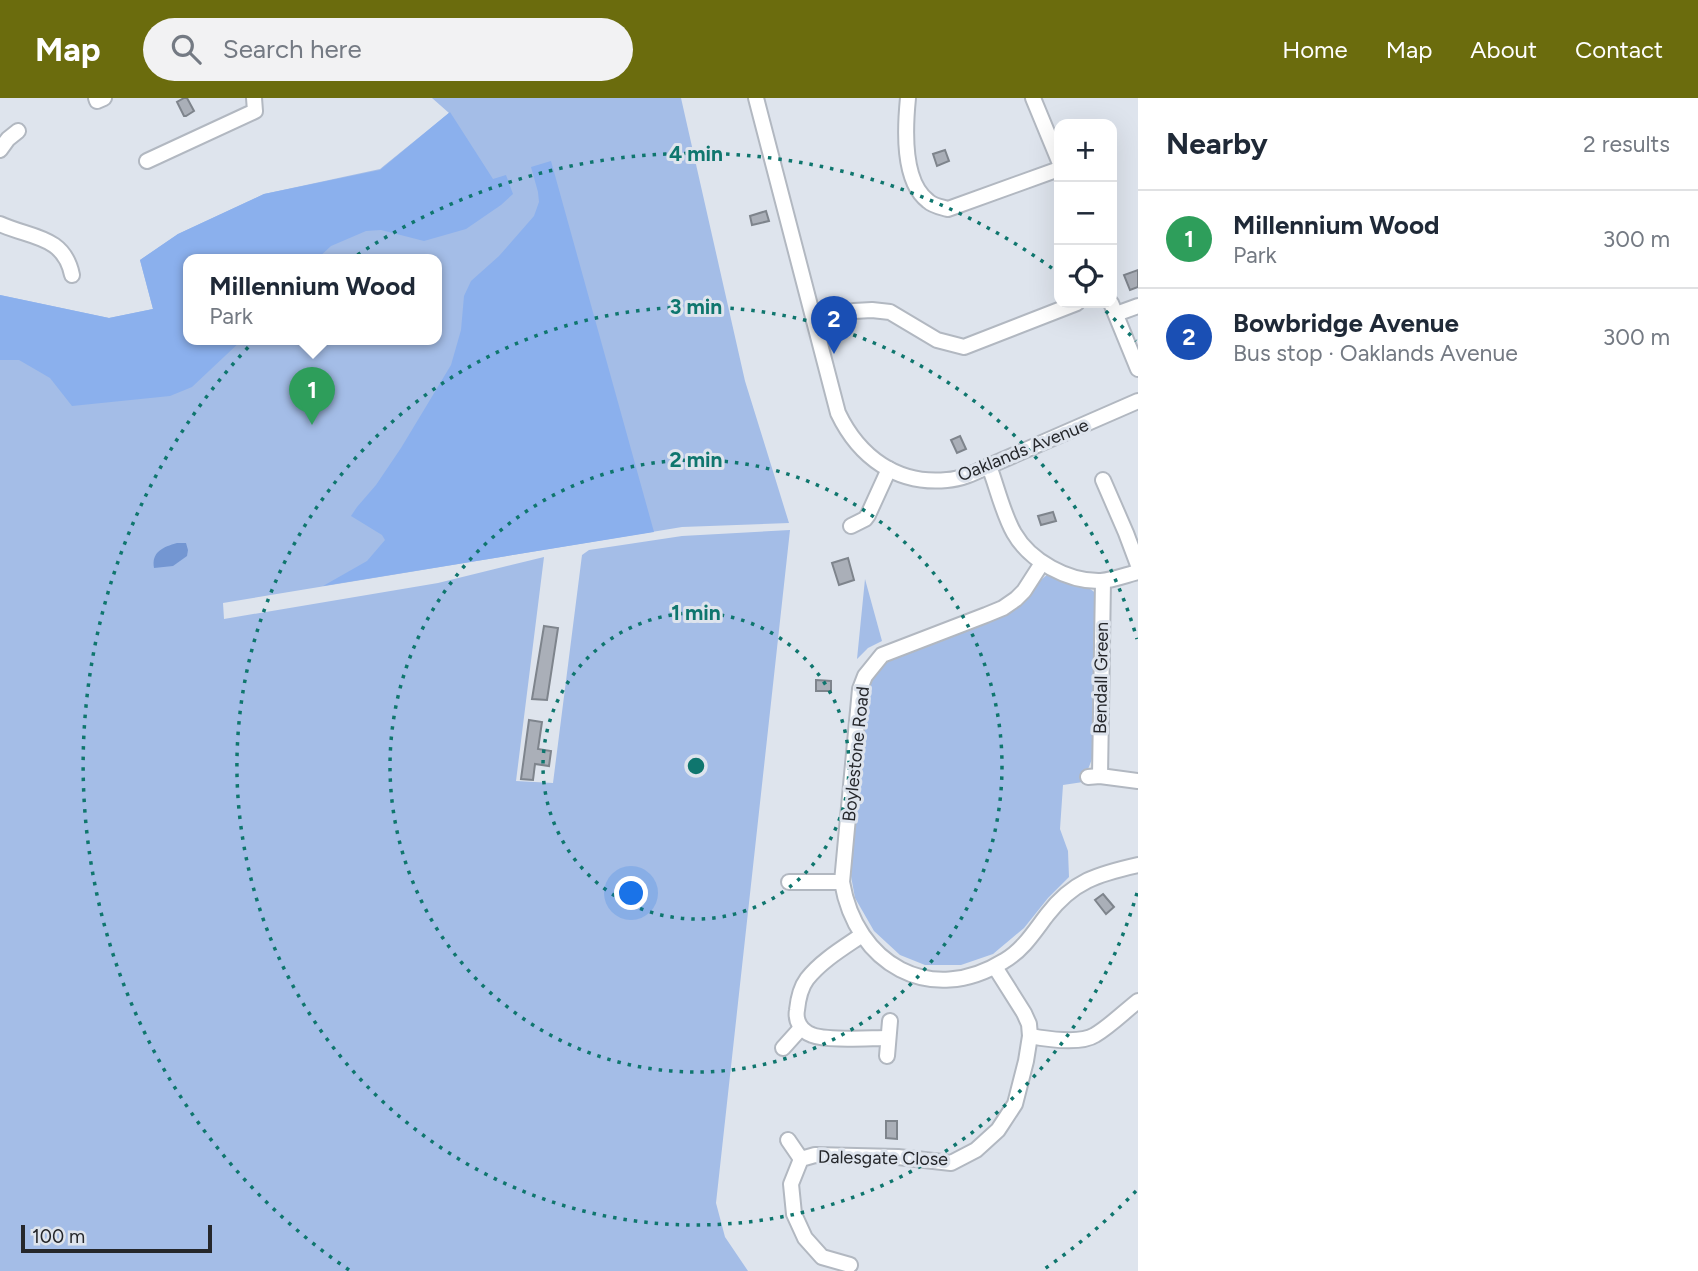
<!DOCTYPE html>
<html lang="en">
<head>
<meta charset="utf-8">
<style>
	body { margin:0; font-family:Figtree,sans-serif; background:#f2f2f3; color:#1f2937 }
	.controls { position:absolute; right:21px; top:21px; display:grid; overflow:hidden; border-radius:14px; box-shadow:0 7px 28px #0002 }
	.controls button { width:63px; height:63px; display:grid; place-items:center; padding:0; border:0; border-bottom:2px solid #e0e1e3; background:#fff; color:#1f2937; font:35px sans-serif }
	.scale { position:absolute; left:21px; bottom:18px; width:191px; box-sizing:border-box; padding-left:7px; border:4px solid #25272b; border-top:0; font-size:19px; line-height:24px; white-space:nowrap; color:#25272b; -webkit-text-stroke:5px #dee4ed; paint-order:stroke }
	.you { position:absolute; left:632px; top:796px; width:24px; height:24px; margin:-18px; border:5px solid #fff; border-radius:50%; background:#1a73e8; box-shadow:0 0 0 10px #1a73e833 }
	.badge { display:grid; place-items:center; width:46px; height:46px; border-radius:50%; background:#6b6c0d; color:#fff; font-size:23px; font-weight:700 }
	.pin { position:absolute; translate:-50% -58px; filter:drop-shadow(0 2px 4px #0008) }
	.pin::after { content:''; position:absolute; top:37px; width:24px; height:21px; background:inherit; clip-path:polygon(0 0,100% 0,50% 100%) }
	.popup { position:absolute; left:183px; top:156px; width:259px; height:91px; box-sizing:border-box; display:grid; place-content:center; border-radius:14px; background:#fff; filter:drop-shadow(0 2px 5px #0005); font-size:23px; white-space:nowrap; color:#747a83 }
	.popup b { font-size:26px; color:#1f2937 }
	.popup::after { content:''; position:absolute; left:50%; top:100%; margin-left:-14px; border:14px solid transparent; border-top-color:#fff }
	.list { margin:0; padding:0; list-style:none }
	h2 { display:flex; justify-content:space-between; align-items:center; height:91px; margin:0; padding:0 28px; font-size:30px }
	h2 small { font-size:23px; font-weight:400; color:#747a83 }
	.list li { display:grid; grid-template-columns:46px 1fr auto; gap:21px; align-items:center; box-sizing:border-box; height:98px; padding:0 28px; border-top:2px solid #e0e1e3 }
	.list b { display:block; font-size:26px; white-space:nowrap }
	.list p { margin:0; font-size:23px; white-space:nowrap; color:#747a83 }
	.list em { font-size:23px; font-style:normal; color:#747a83 }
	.icon { flex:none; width:38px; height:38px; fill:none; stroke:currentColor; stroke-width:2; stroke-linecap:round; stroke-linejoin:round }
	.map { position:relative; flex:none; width:1138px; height:1173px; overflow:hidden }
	header { display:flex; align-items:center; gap:42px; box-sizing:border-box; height:98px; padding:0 35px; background:#6b6c0d; color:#fff }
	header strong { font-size:33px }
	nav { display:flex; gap:38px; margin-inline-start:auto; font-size:24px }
	.search { width:490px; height:63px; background:#f2f2f3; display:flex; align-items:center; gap:18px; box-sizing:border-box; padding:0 24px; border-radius:38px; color:#747a83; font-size:26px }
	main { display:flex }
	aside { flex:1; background:#fff }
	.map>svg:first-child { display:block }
	.green { fill:#a4bde7; fill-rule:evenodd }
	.forest { fill:#8bb0ed }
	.water { fill:#7396d2 }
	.building { fill:#aaafb8; stroke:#7e848c; stroke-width:2 }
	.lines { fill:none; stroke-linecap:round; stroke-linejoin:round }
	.minor-casing { stroke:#b2b8c1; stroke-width:18 }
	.minor { stroke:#fff; stroke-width:14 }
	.ring { fill:none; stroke:#0f766e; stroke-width:3.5; stroke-dasharray:3.5 7 }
	.labels { text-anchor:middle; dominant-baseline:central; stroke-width:6; stroke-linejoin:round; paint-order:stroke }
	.street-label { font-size:18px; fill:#25272b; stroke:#dee4ed }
	.centre { fill:#0f766e; stroke:#dee4ed; stroke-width:3.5 }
	.ring-label { font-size:21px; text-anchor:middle; font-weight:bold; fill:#0f766e; stroke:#dee4ed; stroke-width:6; stroke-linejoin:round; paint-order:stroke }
</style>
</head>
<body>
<header>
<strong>Map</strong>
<div class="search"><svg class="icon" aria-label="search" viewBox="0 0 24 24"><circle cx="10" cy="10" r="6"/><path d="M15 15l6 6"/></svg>Search here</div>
<nav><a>Home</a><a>Map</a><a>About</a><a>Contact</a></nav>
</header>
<main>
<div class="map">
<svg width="1138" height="1173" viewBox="0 0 1138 1173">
	<rect width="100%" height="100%" fill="#dee4ed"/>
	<!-- green -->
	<g class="green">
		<path d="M432 0H681L745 283 789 425 682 429 223 505 224 521 438 485 544 459 516 683 553 685 582 457 589 452 682 438 790 432 716 1105 725 1139 748 1173H0V197L109 220 153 211 140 162 178 136 264 96 380 71 449 15ZM188 161H436V241H188Z"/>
		<path d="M1048 476 1086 488 1097 496 1092 661 1083 684 1063 687 1060 731 1068 753 1069 779 1048 800 1024 830 993 856 961 867H925L900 857 874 833 855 800 851 778 864 602 874 577 886 563 991 524 1020 507 1036 486Z"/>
		<path d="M865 481 882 543 868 550 857 561Z"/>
	</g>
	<!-- forest -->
	<g class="forest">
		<path d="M450 14 493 81 506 77 513 96 501 107 466 131 424 143 381 132 366 133 331 148 317 161H188V241H243L192 289 170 298 72 308 50 280 19 262H0V197L109 220 153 211 140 162 178 136 264 96 380 72Z"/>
		<path d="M551 63 654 434 323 488 367 463 385 442 382 437 351 418 357 409 376 387 401 350 451 267 461 232 464 198 471 183 499 158 534 118 539 104 538 94 531 69Z"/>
	</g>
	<!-- water -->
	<path class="water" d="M177 445H186L188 452 187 458 173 468 154 470C151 454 163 449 177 445Z"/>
	<!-- building -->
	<g class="building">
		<path d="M184 0H187L194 13 186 18H184L177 4Z"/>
		<path d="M945 52 949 63 937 68 933 56Z"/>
		<path d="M766 113 769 123 752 127 750 118Z"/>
		<path d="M1138 172V189L1130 192 1124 177Z"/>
		<path d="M960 338 966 351 957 355 951 342Z"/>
		<path d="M1053 414 1056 423 1041 427 1038 418Z"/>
		<path d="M848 460 854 482 839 487 832 465Z"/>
		<path d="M544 528 558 530 547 602 532 601Z"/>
		<path d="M816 582 831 583V593H816Z"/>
		<path d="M529 622 542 624 538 651 551 653 549 668 535 666 533 682 521 681Z"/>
		<path d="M1103 796 1114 809 1106 816 1095 802Z"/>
		<path d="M886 1023H897V1041L886 1040Z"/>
	</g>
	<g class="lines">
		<defs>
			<g id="minor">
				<path d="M96 0 97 3 104 0"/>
				<path d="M756 0 838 315C859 359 897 387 947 382 962 381 976 374 989 368L1138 303"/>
				<path d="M908 0C905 30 902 83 928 103 933 108 941 109 948 111L1059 71"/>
				<path d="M1033 0 1059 63"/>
				<path d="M0 52 8 41 18 33"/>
				<path d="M147 63 255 13 254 0"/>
				<path d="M0 126C30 140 64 137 72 177"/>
				<path d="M1111 205 1138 271"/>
				<path d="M1116 216 1138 208"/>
				<path d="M815 223 854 213 872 212 890 214 937 242 964 249 1077 205"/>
				<path d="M989 368C997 389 1003 416 1014 435 1030 463 1068 484 1101 483 1113 482 1126 477 1138 474"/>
				<path d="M1103 382 1126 435 1138 467"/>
				<path d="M851 428 865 421 868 417 889 371"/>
				<path d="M1042 465 1024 493 1016 501 1003 510 986 517 882 557 865 578 860 591 842 784C856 866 930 909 1004 863 1023 852 1034 834 1047 817 1073 783 1098 776 1138 767"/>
				<path d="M1100 678 1103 483"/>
				<path d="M1088 679 1100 678 1138 683"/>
				<path d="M789 784H842"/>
				<path d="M862 837C843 850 821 863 807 881 801 889 798 902 797 912 795 923 801 933 812 937 827 943 869 940 888 940"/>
				<path d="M1030 938C1046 941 1081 946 1095 937 1110 928 1124 914 1138 903"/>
				<path d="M783 950 801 930"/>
				<path d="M887 958 890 923"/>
				<path d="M788 1042 801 1061"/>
				<path d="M850 1167 822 1159 805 1140 794 1116 791 1086 801 1061 815 1057 898 1059 951 1065 976 1052 998 1032 1015 1006 1026 963 1030 938 1029 926 1024 915 995 869"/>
			</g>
		</defs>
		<!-- minor casing -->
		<use href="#minor" class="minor-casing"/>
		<!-- minor -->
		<use href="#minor" class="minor"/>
	</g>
	<!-- distance rings -->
	<g class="ring">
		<circle cx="696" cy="668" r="153"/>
		<circle cx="696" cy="668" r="306"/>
		<path d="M1137 795A459 459 0 1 1 1137 541"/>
		<path d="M1136 1093A612 612 0 0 1 1043 1172M349 1172A612 612 0 1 1 1056 173M1098 206A612 612 0 0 1 1136 243"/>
	</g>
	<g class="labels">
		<!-- street labels -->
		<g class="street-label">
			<text transform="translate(1023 352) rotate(-22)">Oaklands Avenue</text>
			<text transform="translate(1101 580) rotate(-89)">Bendall Green</text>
			<text transform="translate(856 656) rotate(-84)">Boylestone Road</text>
			<text transform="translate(883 1060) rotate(1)">Dalesgate Close</text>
		</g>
	</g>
	<circle cx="696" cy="668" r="10" class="centre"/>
	<g class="ring-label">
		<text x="696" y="63">4 min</text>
		<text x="696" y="216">3 min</text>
		<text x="696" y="369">2 min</text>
		<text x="696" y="522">1 min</text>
	</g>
</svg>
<div class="controls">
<button>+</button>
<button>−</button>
<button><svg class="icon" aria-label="locate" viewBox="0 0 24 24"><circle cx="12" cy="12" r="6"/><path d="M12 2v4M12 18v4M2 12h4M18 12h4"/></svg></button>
</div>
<div class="scale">100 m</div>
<div class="you"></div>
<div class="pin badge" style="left:312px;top:327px;background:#2e9e5b">1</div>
<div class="popup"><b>Millennium Wood</b>Park</div>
<div class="pin badge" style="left:834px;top:256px;background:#1a4fb4">2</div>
</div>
<aside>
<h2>Nearby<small>2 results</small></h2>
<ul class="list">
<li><span class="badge" style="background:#2e9e5b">1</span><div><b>Millennium Wood</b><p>Park</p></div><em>300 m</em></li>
<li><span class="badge" style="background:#1a4fb4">2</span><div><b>Bowbridge Avenue</b><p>Bus stop · Oaklands Avenue</p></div><em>300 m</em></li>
</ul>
</aside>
</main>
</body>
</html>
